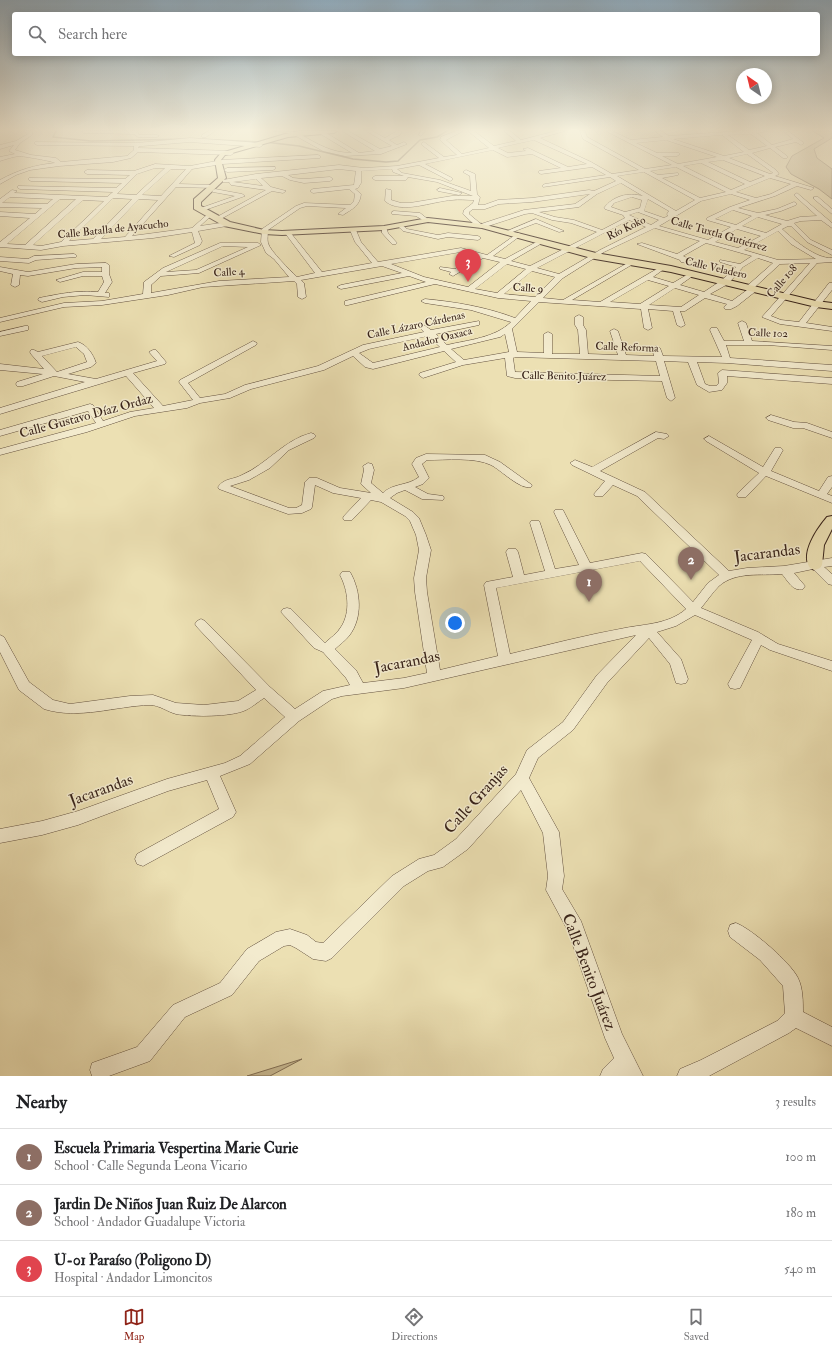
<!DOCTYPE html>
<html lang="en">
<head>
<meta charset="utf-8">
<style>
	body { margin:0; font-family:"IM FELL Double Pica",serif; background:#f6f6f6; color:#202124 }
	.compass { position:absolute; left:736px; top:68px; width:36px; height:36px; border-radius:50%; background:#fff; box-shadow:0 2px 10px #0003; rotate:325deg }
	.you { position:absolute; left:455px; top:623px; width:14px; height:14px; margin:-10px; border:3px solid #fff; border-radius:50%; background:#1a73e8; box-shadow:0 0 0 6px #1a73e833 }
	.badge { display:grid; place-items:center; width:26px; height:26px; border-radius:50%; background:#8f2418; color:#fff; font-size:13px; font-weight:700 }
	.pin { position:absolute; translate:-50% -33px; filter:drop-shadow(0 1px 2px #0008) }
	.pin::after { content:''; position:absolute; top:21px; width:14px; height:12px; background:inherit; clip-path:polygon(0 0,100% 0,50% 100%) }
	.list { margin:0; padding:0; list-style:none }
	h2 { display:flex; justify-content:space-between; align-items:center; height:52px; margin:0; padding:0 16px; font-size:17px }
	h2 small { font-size:13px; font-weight:400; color:#757577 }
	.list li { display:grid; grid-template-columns:26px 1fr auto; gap:12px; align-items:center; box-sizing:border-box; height:56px; padding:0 16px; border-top:1px solid #e0e0e0 }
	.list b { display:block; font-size:15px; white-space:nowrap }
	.list p { margin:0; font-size:13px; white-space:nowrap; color:#757577 }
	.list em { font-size:13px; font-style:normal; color:#757577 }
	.icon { flex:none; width:22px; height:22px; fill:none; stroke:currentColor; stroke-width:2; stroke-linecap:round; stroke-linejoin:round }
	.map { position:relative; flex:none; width:832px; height:1076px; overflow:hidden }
	.search { position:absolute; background:#fff; box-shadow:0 2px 10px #0003; left:12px; right:12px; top:12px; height:44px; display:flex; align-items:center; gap:10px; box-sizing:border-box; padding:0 14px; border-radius:4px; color:#757577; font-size:15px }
	.sheet { height:220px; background:#fff }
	nav { display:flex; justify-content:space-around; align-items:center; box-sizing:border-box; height:56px; border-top:1px solid #e0e0e0; background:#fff; font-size:11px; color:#757577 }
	nav a { display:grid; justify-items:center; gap:2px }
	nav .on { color:#8f2418 }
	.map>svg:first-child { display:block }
	.green { fill:#cdc099; stroke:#827159 }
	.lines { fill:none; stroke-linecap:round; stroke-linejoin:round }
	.stream { stroke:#7e6d56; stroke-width:1.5 }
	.minor-casing { stroke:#645240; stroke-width:1 }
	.major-casing { stroke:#372219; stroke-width:2 }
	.minor { fill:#f3ebce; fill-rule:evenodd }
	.major { fill:#ece0b3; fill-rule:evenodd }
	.labels { text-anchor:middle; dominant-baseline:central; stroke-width:3; stroke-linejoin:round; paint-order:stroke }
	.far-street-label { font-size:11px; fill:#372219; stroke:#f3ebce }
	.street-label { font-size:13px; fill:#372219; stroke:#f3ebce }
	.near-street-label { font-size:16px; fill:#372219; stroke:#f3ebce }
</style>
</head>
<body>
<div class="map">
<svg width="832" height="1076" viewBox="0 0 832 1076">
	<rect width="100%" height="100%" fill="#ece0b3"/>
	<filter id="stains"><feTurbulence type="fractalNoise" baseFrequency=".005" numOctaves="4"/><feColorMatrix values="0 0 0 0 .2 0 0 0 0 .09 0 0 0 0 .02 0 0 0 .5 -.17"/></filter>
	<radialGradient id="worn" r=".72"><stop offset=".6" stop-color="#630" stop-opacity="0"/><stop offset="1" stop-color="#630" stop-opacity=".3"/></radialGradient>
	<!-- green -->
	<g class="green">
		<path d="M813 131H832V138L814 149 817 158 832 169V199L819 189 791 174 786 167 792 156 824 138Z"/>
		<path d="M302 1059 270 1076H247Z"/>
	</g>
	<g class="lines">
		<!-- stream -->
		<g class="stream">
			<path d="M56 131 53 137 91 141 186 139"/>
			<path d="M199 139 260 142"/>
			<path d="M265 142 299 146 353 159 386 162 398 161 420 140 437 137 447 131"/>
		</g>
		<defs>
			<g id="minor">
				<path d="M24 131H32V135L20 143 15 150 31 155 56 158 61 162 127 156 134 150V146L37 145 35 144V142L137 143 190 138 260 143 263 145 260 147 190 142 142 146H139L138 148 231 151 234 153 231 155 138 152 131 158 113 162 59 166 30 170 16 175 0 184V180C18 170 35 165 55 163 53 161 22 156 19 156 12 157 6 159 0 161V157L15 154 9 151 14 145 0 149V145L16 141 28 134Z"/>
				<path d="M82 131H137L139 135H157L159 136 157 137H138L134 134 84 133Z"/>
				<path d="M209 131H215L206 137H202V135Z"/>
				<path d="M274 131 300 132V134C317 144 332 153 352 153L319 133V131H323L359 153 375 151 342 131H348L380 149 392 146 366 131H372L385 138 397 131H402L400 135 389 140 397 145 404 142 407 144 381 154 345 156 323 151 296 136V134Z"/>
				<path d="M421 131H426L421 136 419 135Z"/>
				<path d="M456 131H463L446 140 462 154 489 148 468 131H474L494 146 516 141 504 131H510L521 140 556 131H565L540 138 591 162 612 174 639 170 583 139 580 131H585L587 137 645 169 672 165 606 131H612L631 140 663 137 655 131H661L669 136 740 131H768L757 133 772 145 793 139 783 131H788L804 143 801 145 796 142 775 147 787 156V158H783L770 148 752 153 776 170 779 174 775 176 814 188 811 190 797 186 775 196 738 208 758 213 777 209 794 202 796 203V205L781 211 765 215 787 221 800 217 817 216 795 196 794 195 797 193 832 223V228L821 220 801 221 794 223 811 240 832 250V255L807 242 791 226H788L782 229C794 240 816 259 832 258V262L817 263 771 316 781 320 799 322 829 283H832V290L806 323 832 327V331L780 324 762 317 810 263 780 264 755 287 757 289 756 291 737 306 731 309H725L724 307 727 304 705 298 685 311H680L685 325 681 327 677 325 673 311 648 309 652 328 648 330 644 328 641 309 539 302 512 329 517 352 544 353V334L548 332 552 334V354H580L578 330 575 325V317L579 315 583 317V325L586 330 588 354 618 355 610 331 614 329 618 331 626 355 654 356 652 348 656 346 660 348 663 356 722 357 710 330 711 328H717L724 341H744L738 323 742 321 746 323 752 341 832 346V350L768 345H726L730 358 832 365V371L727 363 697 362 705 384 710 386H716L719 383 718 373 722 370 832 378V384L727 376V383L722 390 709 392 697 385 688 362 664 361 675 398 671 401 667 398 662 381 515 378 507 376 505 358 463 365 423 378 419 375 420 373 456 362 444 351 373 369 365 367 353 356 324 370 251 389 230 398 200 403 187 408 135 416 87 432 0 455V449L96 423 88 411 0 436V430L90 404 93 405 103 421 130 412 154 408 126 376 0 414V408L85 382 54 376 23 386H17L16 384 17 382 43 374 0 370V364L44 369 31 354 30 352 31 350H34L38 352 78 342C87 345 93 354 96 363L91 367 68 374 96 379 157 361 149 352 153 350H156L166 362 165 364 133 373 163 406 193 400 179 382 180 380 253 341 257 343 256 345 188 383 200 398 225 394 245 385 318 366 363 345 424 332 417 325 421 323 431 330 479 321V325L436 334 447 345C468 340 495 338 511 322L471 310 425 303 421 301 425 299C456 302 486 307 515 318L531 301 498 298 435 284 348 305H345V301L426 282 409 276 341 289 337 287 341 285 402 273 382 266 301 280 304 283 306 297 302 299 298 297 297 284 294 281 203 287 168 295 102 305 64 307 0 322V318L64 303 102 301 143 294 144 282 163 268 220 243H258L261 245 199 273 161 276 151 285V293L219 281 289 277 274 259 266 253 261 242 262 229 296 206 304 203 350 205 354 201 355 194 349 189 313 193 310 191 313 189 354 185 356 171 339 169 288 175 293 178 304 179 330 177 333 179 330 181 304 183 290 180 282 176 261 178 271 187 286 191 283 193 272 191 217 221 214 219 215 218 266 190 231 185 229 182H223V180L256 174 339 165 364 168 397 166 439 158 422 145V143L424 142 444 157 457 155 440 140 441 137ZM751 134 767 146 749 150 728 135ZM722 135 744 152 724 156 673 139ZM534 140 587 164 568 167 528 148 523 149 526 151 508 153 498 148ZM667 140 669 141 717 157 678 164 662 156H677L680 154 679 153H657L636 143ZM493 150 507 157 532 154 561 168 539 171V173L541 174 592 167 606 175 545 184 543 185V187L610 177 616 181 594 191 589 190 532 198 498 200 484 205H478L480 197 477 194 475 174 466 170 463 172 470 176 471 191 440 180 402 173 397 169 419 165 450 181 452 180V178L425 164ZM747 154 772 172 773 173 770 174 729 158ZM723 160 765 176 750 182 708 162ZM701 163 745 184 731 190 683 166ZM676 167 726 192 700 198 662 178 678 175V173L658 175 650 171ZM392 169 393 172 404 176H375L372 178 375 180H406L408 177 437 182 473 196H452L410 203H401L391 200V190L386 189 385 201C401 215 433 201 452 200 459 199 466 200 474 200L473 203 464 210 463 214 476 226 482 228 525 214 532 213 552 220 571 223 597 232 530 266 511 261 544 242V240H540L505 259 493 256 520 236V234L518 233 487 255 461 248 378 262 361 242 356 230 353 228 350 230 355 242 372 263 322 272 290 232 288 231 285 233 315 273 297 277C290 270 270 251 268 243 267 239 268 234 268 230L300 208 307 206 346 208 338 214 343 215C352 209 360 206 361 194L355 189 358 188 361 183V171ZM644 172 695 200 676 211 617 176ZM770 178 791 184 771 194 756 198 736 192ZM256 179 263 186 233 182ZM621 183 643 196C628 192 613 196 604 208L605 209 623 215 625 218 602 230 574 220 555 217 539 212 579 207 597 194ZM590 194 575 204 524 210 481 224 469 214V212L473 209H485L499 204 532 202ZM731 194 750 200 730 207 707 218V220L731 227 708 240 659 226 701 201ZM632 197 642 200 640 208 625 212 611 207 614 203ZM648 199 669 211 667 214 668 216 664 218 644 211ZM733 210 752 216 736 225 715 219ZM638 212 659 220 651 225 629 215ZM758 217 782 224 766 233 742 226ZM629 220 646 227 600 250 559 274 537 268ZM655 228 700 241 677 254 642 243 637 244 680 260 681 262 707 267V265L688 260 687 258 683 256 706 243 752 256 740 264 720 260V262L736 267 722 280 704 292 680 285 694 275V273H690L673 283 653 277 664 269 665 268 662 266 600 302 572 300 633 264 634 263 631 261 563 300 543 298 563 278 604 252ZM737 229 761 236 738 248 715 242ZM778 231 791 244 816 259 778 260 744 250ZM223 246 248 247 196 270 166 272ZM461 252 476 256 455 269 440 267V269L451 272 449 274 453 276 483 258 500 262 468 287 424 277 391 264ZM758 258 773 263 747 286V290L732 301 710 294 728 284 743 267ZM507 264 526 269 497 293 475 289ZM532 271 555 277 535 297 504 294ZM648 280 669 286 640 304 610 302ZM675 288 699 295 681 307 649 305ZM505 334 509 352 464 360 451 349 500 337ZM428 336 440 347 373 363 359 353 369 349ZM76 347 84 354 87 362 57 372 42 356ZM515 357 656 361 660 376 515 372 513 358Z"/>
				<path d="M318 155 320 156V158L222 164 192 169 179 184 213 185 215 186V188L176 187 132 236 192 228 209 213 212 215 200 226 227 222 230 224 227 226 198 231 202 241 200 245 174 257 169 256 195 243 192 232 153 238 63 246 41 250 0 247V242L30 218 0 216V212L35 214 42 208 0 207V199L12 190 17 191 14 193 107 197 113 192 20 189 18 188V186L116 188 122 183 31 181 29 180V178L125 179 130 175 87 174 84 172 87 170 134 171 155 164 190 166 222 160ZM155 168H165L136 195 117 194 137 174ZM171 169H186L161 196 142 195ZM10 197 53 199 47 204 2 203ZM113 198 132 199 93 239 69 241ZM60 199H76L25 245 7 244ZM139 199 158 200 125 237 101 239ZM83 200 104 201 61 242 41 246 33 245Z"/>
				<path d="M275 167V169L273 170 227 172 224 170 227 168Z"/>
				<path d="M440 188 462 193 459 195 438 191 437 190Z"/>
				<path d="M215 189 242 194 245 196 202 211H198V209L235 196 213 192 212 191Z"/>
				<path d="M814 197H818L832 209V214L814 199Z"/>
				<path d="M394 211 420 213 429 220 426 222 416 216 392 214V212Z"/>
				<path d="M536 219 564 231 559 232 536 223 510 233 505 232Z"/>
				<path d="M401 224 407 229 438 235 448 233 478 236 481 238 478 240 448 237 438 239 403 231 398 226Z"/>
				<path d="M382 227H386L388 233 397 243 396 244H392L382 233Z"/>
				<path d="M74 254 76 255V257L36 260 29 263 0 261V257L28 259 34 256Z"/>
				<path d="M106 263 109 265V274L112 282 105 293H109V297L85 295 63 297 42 302 38 300 39 298C59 294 78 290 98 292L104 282 102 276H83L60 282 56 280 83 272H102V267L76 268 28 276 20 275 19 285 15 287 11 285 13 274 0 271V267L28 272 76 264Z"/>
				<path d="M25 326H28V330L0 336V332Z"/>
				<path d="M771 415 794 422 807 423 832 432V438L803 428H793L768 420 766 418Z"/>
				<path d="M656 432 667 434 669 436 664 439 658 438 600 471 645 492 729 571 747 568 784 566 832 558V566L824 567 832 574V585L828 584 813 569 794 573 805 586 803 589C793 592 788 581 782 574 761 576 736 571 719 586 712 593 707 601 701 608L758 632 778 644 832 661V671L770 650 761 645 740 688 735 689 730 688 728 684 752 640 695 615 676 626 657 632 681 659 688 679 686 683 681 684 676 683 670 664 649 638 607 683 573 730 538 758 529 778 559 832 564 876 562 889 581 921 622 1034 643 1076H600L603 1069 614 1058 605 1038 568 931 546 890 548 876 543 833 521 790 468 849 443 867 428 871 404 886 332 958 326 961 313 959 296 948 290 945 284 946 259 961 232 995 185 1017 150 1061 109 1076H92L90 1070 92 1063 137 1047 173 1005 220 983 247 949 276 932 290 929 307 935 316 942 323 943 392 876 419 859 434 855 456 839 516 774 527 750 563 722 597 675 636 635 404 688 342 696 332 699 299 721 250 764 220 776 236 812 233 817 143 866 137 864 135 859 137 854 219 809 207 780 168 791 78 825 42 835 0 843V829L42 821 78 811 167 779 225 763 240 756 285 717 264 698C258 702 252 707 246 710 232 717 192 717 176 714 168 712 159 705 150 705 115 706 79 720 44 709L19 690 0 652V635L4 637 29 682 53 700 70 704 130 696 153 695 176 703 204 705 238 701 256 690 197 627 195 624 197 621 201 619 205 621 270 687 295 709 323 691 350 685 346 678 323 652 314 648 281 612 283 609 287 608 291 609 325 643C330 638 337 634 341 627 351 612 348 590 340 575L342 572H350C361 591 363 618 349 636 345 641 339 645 335 649L356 670 363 683 404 678 427 673 415 592 414 578 419 550 416 535 410 521 405 516 381 502 371 500 352 520H344L343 518 344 516 361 498 333 493 315 485 312 507 311 509 302 513 288 514 219 489 218 487C224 478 233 480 242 475 267 464 284 440 311 433L314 434 316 436 314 438 289 450 270 468 249 480 230 486 289 508H296L302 505 305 482 309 478H317L340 488 371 493 361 484 364 470 363 466 368 463 372 464 374 470 371 483 383 493C393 483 408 486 419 477L412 464 416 458 426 454 485 455 500 462 532 485 531 487C520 490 501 470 491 465 475 457 446 460 427 460L422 464 429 478 423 484 415 487 428 494 443 496 444 498 443 500 422 499 405 490 397 493 390 498 413 512 419 518 426 535 431 550 426 578 427 592 440 670 498 656 484 585 486 582 513 577 506 552 508 549H516L518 552 524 575 545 571 530 523 531 521H539L540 523 555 569 579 565 554 512 555 510H563L564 512 590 563 642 553 646 554 693 602 708 583 719 575 637 496 613 485 603 496H595L594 494 605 481 572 465 570 463 575 460 592 467ZM640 561 686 609C669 624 646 624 625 628 586 635 548 645 510 654L496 588Z"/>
				<path d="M709 436 763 467 775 448H781L783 450 771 471 819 491 828 477 832 476V487L827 494 832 496V503L766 476 746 497H738L737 495 738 493 759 473 706 441 704 439Z"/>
				<path d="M736 923C752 929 791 963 798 978 803 988 803 1002 803 1012L832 1027V1046L796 1028 789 1033 709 1076H677L680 1069 701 1060 777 1021 785 1013 783 986 760 960 730 937 728 931 730 925Z"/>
			</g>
			<g id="major">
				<path d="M299 131H337L334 133 288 137 225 155 221 160 226 178 201 202V206L230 222 264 230 282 231 384 226 428 218 482 224 596 253 671 266 816 301 832 303V309L816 307 671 272 595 259 482 228 428 222 384 230 282 235 264 234 224 226 194 209V199L218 178 215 160 221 153 285 134Z"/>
				<path d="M832 516V529L824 545 822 565 820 568 815 570 810 568C800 553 817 529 827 517Z"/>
			</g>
		</defs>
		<!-- minor casing -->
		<use href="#minor" class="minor-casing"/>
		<!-- major casing -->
		<use href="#major" class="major-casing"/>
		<!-- minor -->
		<use href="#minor" class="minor"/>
		<!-- major -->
		<use href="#major" class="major"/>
	</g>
	<!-- sky -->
	<linearGradient id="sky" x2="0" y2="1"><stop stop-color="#91acbe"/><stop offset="0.46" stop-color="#f6f1dd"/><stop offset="1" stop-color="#f6f1dd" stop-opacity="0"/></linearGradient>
	<rect width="832" height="282" fill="url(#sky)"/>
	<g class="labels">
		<!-- far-street labels -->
		<g class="far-street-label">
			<text transform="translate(626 228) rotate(-26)">Río Koko</text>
			<text transform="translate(113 229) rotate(-6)">Calle Batalla de Ayacucho</text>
			<text transform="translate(719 234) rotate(16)">Calle Tuxtla Gutiérrez</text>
			<text transform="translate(716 268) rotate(13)">Calle Veladero</text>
			<text transform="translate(229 272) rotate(-4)">Calle 4</text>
			<text transform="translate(782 281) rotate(-49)">Calle 108</text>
			<text transform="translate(528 288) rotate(4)">Calle 9</text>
			<text transform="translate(416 325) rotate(-12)">Calle Lázaro Cárdenas</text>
			<text transform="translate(768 333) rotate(2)">Calle 102</text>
			<text transform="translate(437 339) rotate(-14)">Andador Oaxaca</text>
			<text transform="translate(627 347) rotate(2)">Calle Reforma</text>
			<text transform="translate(564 376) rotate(1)">Calle Benito Juárez</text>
		</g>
		<!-- street labels -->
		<g class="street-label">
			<text transform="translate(86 416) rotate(-15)">Calle Gustavo Díaz Ordaz</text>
		</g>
		<!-- near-street labels -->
		<g class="near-street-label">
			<text transform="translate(767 553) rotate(-7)">Jacarandas</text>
			<text transform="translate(407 662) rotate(-11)">Jacarandas</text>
			<text transform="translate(101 790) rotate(-20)">Jacarandas</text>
			<text transform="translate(476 799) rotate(-48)">Calle Granjas</text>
			<text transform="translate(589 972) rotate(69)">Calle Benito Juárez</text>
		</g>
	</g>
	<rect width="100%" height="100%" filter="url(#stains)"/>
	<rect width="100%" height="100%" fill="url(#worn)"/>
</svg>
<svg class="compass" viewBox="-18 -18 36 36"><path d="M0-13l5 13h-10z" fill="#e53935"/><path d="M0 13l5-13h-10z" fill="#757577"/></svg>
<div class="you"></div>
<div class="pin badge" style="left:589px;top:602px;background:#8d6e63">1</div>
<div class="pin badge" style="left:691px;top:580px;background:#8d6e63">2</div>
<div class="pin badge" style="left:468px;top:282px;background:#e0444e">3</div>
<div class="search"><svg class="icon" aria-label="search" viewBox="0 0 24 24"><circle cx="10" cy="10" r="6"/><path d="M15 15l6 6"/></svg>Search here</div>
</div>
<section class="sheet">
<h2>Nearby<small>3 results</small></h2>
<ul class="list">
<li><span class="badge" style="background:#8d6e63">1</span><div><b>Escuela Primaria Vespertina Marie Curie</b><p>School · Calle Segunda Leona Vicario</p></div><em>100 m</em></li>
<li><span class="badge" style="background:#8d6e63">2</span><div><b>Jardin De Niños Juan Ruiz De Alarcon</b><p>School · Andador Guadalupe Victoria</p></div><em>180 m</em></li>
<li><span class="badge" style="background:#e0444e">3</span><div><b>U-01 Paraíso (Poligono D)</b><p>Hospital · Andador Limoncitos</p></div><em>540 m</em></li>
</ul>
</section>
<nav>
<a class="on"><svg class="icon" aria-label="map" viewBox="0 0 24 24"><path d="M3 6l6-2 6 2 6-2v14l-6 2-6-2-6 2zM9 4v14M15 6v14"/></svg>Map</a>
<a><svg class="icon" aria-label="directions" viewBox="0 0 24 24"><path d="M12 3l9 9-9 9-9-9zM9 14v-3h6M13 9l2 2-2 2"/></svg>Directions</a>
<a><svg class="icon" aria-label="saved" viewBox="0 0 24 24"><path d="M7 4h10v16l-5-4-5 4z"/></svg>Saved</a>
</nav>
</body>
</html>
